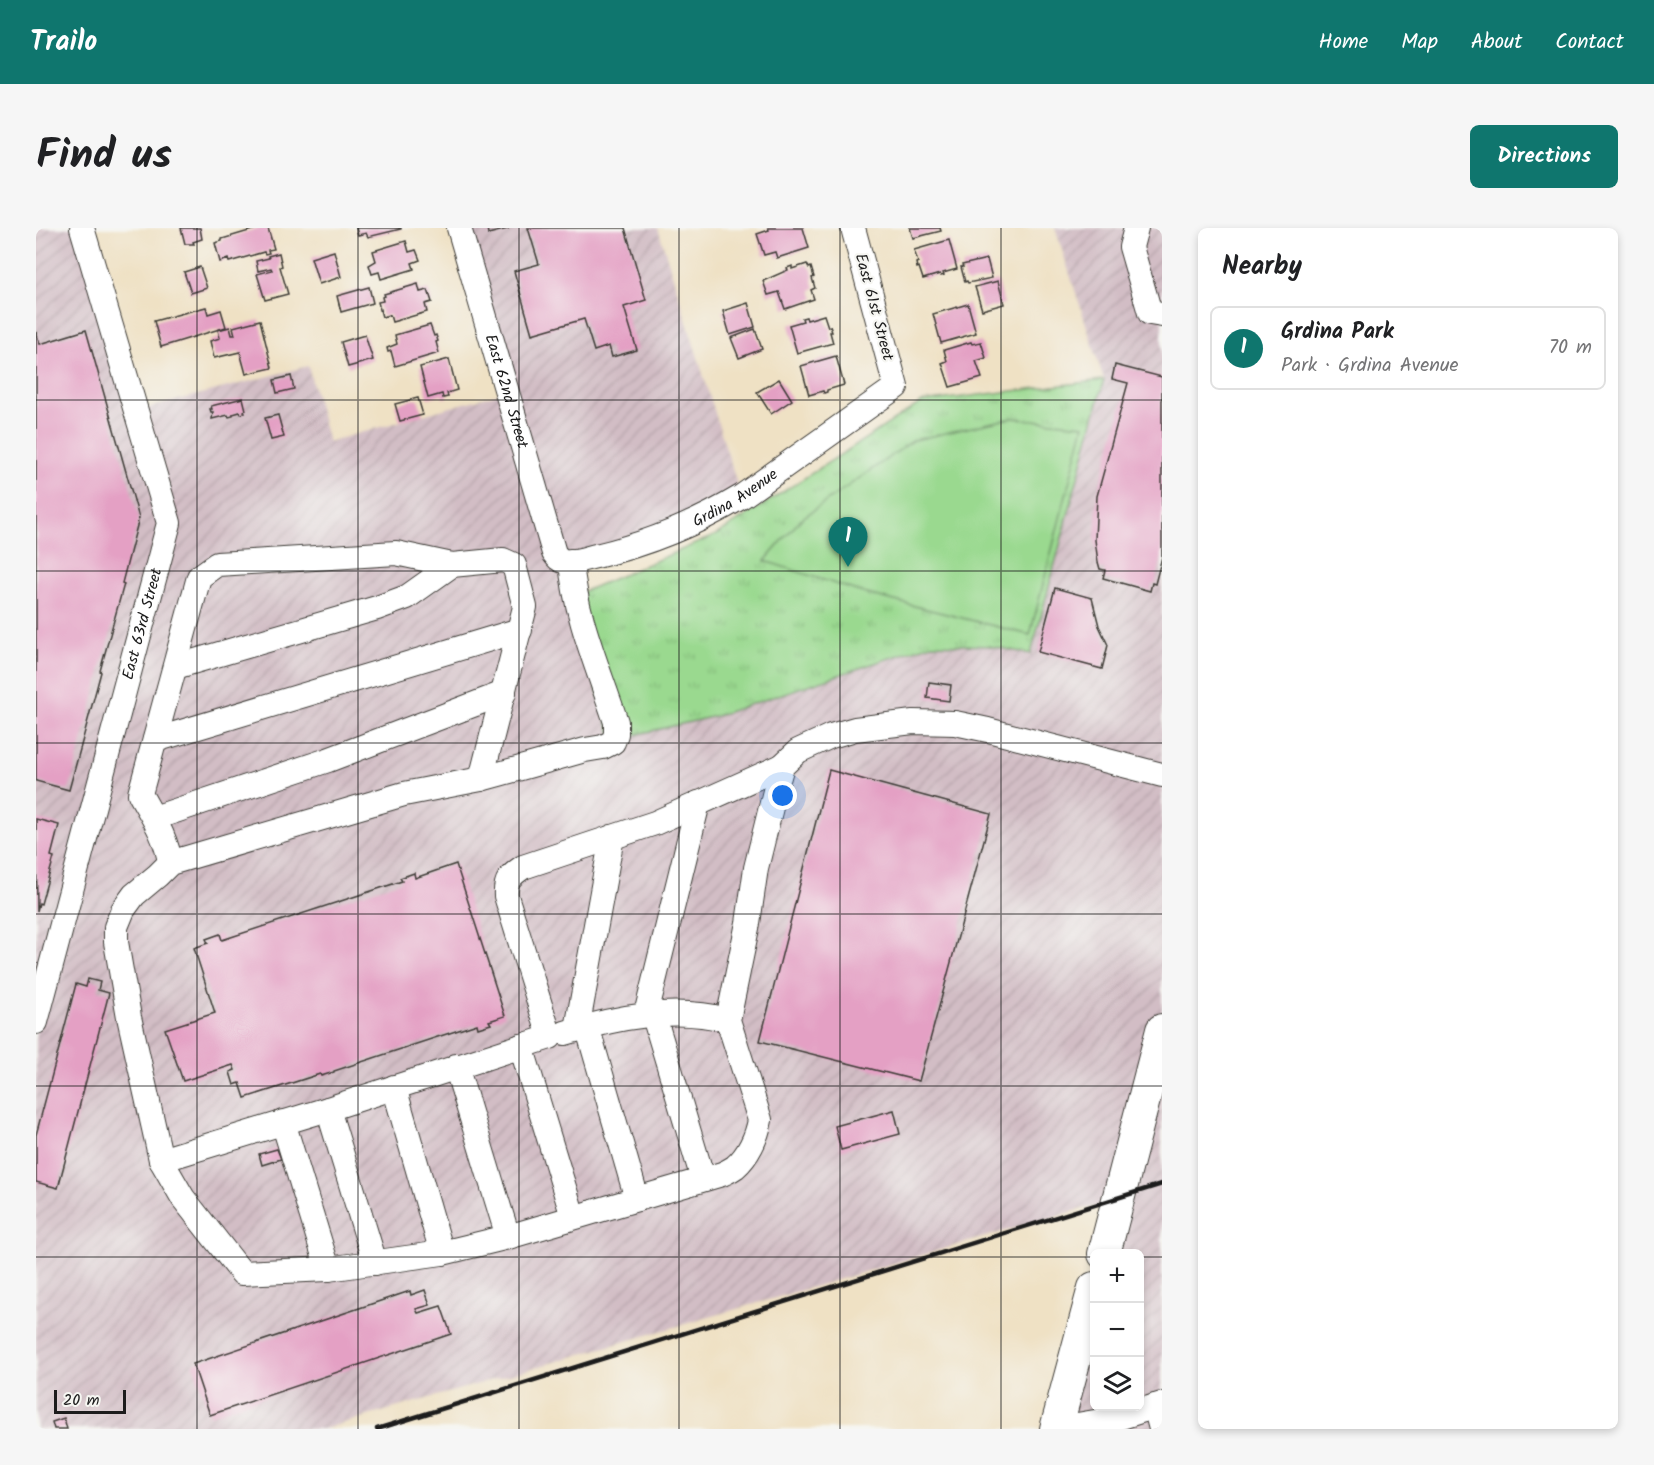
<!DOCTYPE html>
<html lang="en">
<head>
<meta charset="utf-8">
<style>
	body { margin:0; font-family:Kalam,sans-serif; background:#f6f6f6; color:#202124 }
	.controls { position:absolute; right:18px; bottom:18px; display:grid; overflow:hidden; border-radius:9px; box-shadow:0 3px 9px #0003 }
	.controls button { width:54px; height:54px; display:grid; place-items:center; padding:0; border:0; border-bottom:2px solid #e0e0e0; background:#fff; color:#202124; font:30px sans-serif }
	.scale { position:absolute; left:18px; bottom:15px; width:72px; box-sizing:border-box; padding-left:6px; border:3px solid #1c1c1c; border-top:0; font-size:16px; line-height:21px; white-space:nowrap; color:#1c1c1c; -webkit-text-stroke:4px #f6f6f2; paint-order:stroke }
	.you { position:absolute; left:747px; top:568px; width:21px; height:21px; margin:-15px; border:4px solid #fff; border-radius:50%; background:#1a73e8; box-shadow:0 0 0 9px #1a73e833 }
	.badge { display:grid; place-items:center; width:39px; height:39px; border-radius:50%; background:#0f766e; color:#fff; font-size:20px; font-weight:700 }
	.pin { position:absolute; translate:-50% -50px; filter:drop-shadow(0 2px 3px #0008) }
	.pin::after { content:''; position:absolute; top:32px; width:21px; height:18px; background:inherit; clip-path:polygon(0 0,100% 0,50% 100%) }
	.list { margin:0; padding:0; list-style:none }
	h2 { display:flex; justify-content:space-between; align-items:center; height:78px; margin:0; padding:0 24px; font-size:26px }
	h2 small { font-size:20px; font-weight:400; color:#757577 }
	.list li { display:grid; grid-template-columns:39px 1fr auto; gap:18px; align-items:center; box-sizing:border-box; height:84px; margin:0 12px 12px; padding:0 12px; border:2px solid #e0e0e0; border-radius:9px }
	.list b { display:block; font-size:22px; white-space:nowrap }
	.list p { margin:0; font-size:20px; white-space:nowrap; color:#757577 }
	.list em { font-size:20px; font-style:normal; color:#757577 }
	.icon { flex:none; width:33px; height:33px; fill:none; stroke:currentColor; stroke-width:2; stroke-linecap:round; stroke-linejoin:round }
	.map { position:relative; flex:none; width:1126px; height:1201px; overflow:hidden; border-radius:9px }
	header { display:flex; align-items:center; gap:36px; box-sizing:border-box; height:84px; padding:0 30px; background:#0f766e; color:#fff }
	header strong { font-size:28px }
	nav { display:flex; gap:33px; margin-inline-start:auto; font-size:21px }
	.intro { display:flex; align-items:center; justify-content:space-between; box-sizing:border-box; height:144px; padding:0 36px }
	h1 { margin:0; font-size:42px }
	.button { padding:15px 27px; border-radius:9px; background:#0f766e; color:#fff; font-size:21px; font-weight:700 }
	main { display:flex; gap:36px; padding:0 36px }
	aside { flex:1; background:#fff; border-radius:9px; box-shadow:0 3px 9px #0003 }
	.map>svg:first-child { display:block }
	.industrial { fill:url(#industrial-furrows) }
	.park { fill:url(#park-tufts); stroke:#5b7a56; stroke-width:1.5 }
	.garden { fill:#9ad98f; stroke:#5b7a56; stroke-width:1.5 }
	.building { fill:#e4a0c4 }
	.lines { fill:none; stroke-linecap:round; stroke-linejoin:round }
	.minor-casing { stroke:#3c3a35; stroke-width:26 }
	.major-casing { stroke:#3c3a35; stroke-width:34 }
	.minor { stroke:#fff; stroke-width:24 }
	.major { stroke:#fff; stroke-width:32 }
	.rail { stroke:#1c1c1c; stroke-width:4.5 }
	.grid { fill:none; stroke:#1c1c1c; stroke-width:1.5; stroke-opacity:0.55 }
	.labels { text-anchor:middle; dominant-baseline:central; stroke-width:4.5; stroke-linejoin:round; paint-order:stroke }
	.street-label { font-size:16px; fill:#1c1c1c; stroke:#f6f6f2 }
</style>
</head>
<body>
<header>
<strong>Trailo</strong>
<nav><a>Home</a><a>Map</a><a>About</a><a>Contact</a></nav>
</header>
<div class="intro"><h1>Find us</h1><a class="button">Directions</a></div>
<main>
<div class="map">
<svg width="1126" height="1201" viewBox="0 0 1126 1201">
	<defs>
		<pattern id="industrial-furrows" width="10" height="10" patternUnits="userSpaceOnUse" patternTransform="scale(1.5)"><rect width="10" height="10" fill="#d2bdc5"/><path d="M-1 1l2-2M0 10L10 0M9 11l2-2" fill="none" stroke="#b4a2a9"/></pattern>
		<pattern id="park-tufts" width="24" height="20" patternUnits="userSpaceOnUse" patternTransform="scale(1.5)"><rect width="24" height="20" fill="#9ad98f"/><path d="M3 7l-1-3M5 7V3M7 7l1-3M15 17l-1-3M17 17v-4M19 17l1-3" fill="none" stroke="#84ba7b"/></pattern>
	</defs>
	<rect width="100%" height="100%" fill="#f6f6f2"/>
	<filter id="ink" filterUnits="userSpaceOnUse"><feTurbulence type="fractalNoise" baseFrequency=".0167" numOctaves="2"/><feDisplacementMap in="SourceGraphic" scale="12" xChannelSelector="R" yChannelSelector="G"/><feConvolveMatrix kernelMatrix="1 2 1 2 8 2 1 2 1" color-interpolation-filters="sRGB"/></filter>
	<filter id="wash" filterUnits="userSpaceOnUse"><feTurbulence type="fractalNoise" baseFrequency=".008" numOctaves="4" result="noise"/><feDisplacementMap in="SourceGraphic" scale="24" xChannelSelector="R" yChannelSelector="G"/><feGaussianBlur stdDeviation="1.35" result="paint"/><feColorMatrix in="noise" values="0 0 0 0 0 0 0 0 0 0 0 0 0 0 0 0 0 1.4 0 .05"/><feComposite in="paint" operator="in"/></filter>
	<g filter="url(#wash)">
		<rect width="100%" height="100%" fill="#efe1c4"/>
		<!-- industrial -->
		<path class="industrial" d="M0 0H46L100 183 272 138 292 214 471 163 423 0H622L705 269 535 333 577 512 680 488 896 416 953 418 995 426 1068 152 1019 0H1126V1201H1019L1058 1060V1178H1104V1026L1068 1025 1080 975 1046 981 287 1201H0Z"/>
		<!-- park -->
		<path class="park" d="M1068 152 995 426 953 418 896 416 680 488 577 512 532 370 680 307 886 174Z"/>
		<!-- garden -->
		<path class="garden" d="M976 190 1048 197 994 407 827 365 729 333 765 291 878 212Z"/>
		<g id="blocks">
			<!-- building -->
			<g class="building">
				<path d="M145 0H164L166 11 157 14 158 16H149Z"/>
				<path d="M223 0H232L238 21 232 22 233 25 229 26 228 24 193 34 192 31 184 34 179 15 186 13V11Z"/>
				<path d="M320 0H365V1L332 9 330 5 322 7Z"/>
				<path d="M451 0H472V1L452 6Z"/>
				<path d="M492 0H589L610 72 588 79 601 122 576 129 573 118 558 123 548 91 496 106 478 43 503 36Z"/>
				<path d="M732 0H767L773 20 741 30 739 24 728 27 721 6 733 2Z"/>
				<path d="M874 0H904L905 3 877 10Z"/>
				<path d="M913 12 921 41 907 45 908 47 905 48 904 46 887 51 883 39 881 40 880 35 882 34 878 22Z"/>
				<path d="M370 13 373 24 380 22 384 32 376 35 378 41 345 51 343 44 336 46 333 37 340 33 337 23Z"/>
				<path d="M298 23 305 49 283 56 275 30Z"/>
				<path d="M243 25 246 38 244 39 252 66 229 72 221 46 236 42 235 40 222 43 220 33 233 30 232 28Z"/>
				<path d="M951 31 956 50 932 55 931 53 929 54 925 39H927L926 37Z"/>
				<path d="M771 36 773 40 775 39 778 49 776 50 779 60 775 62 778 71 749 81 743 64 732 67 727 53 752 42 751 40 756 38V41Z"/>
				<path d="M164 39 171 60 155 65 148 44Z"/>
				<path d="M962 53 968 76 946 82 939 59Z"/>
				<path d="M382 56 384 64 392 62 396 74 389 76 391 84 356 94 354 87 346 89 342 74 347 73 346 69 349 68 348 66Z"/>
				<path d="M333 59 337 75 305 84 301 68Z"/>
				<path d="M712 75 719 99 694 107 687 83Z"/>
				<path d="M932 76 940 105 905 115 897 86Z"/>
				<path d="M170 79 172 86 185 82 190 99 125 119 118 93Z"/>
				<path d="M788 87 792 99 794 98 796 104H794L797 115 761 125 753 97 767 93 766 90 770 89 771 92Z"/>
				<path d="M224 92 236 140 210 146 204 124 178 130 174 113 184 110 182 102 194 99 196 107H199L197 99Z"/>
				<path d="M394 97 398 108 400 107 402 113 400 114 403 125 359 138 355 123 352 124 351 120 361 116 359 107Z"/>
				<path d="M719 101 726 121 703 130 695 110Z"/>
				<path d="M50 102 103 290 86 355 88 356 64 443 65 444 33 562 0 553V104L4 116Z"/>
				<path d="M329 107 337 132 312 139 305 114Z"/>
				<path d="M935 114 936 116 945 114 950 130 940 133 946 150 914 159 906 135 911 133 908 122Z"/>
				<path d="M800 128 808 157 791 162V164L788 165 787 163 773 167 765 138Z"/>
				<path d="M413 131 421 162 411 165 412 169 407 170 406 166 392 170 384 139Z"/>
				<path d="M1079 137 1126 149V329L1119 356 1116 355 1114 363 1067 350 1069 342 1064 341 1062 334 1059 312 1061 268 1092 155 1076 151Z"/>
				<path d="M255 148 258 161 241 165 238 152Z"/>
				<path d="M743 151 756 172 735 186 721 164Z"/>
				<path d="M207 170 210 182 208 183 209 185 205 186 204 184 197 186V188L193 189 192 187 176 191 177 184H175L174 181H176L175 178Z"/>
				<path d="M382 170 387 187 364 193 359 176Z"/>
				<path d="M242 187 248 209 235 212 229 190Z"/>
				<path d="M1019 360 1056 370 1063 398 1072 417 1066 441 1002 424Z"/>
				<path d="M893 454 915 457 913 473 891 470Z"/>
				<path d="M793 542 955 586 883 853 724 813Z"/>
				<path d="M0 591 23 597 15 628 18 629 5 676 3 675 1 683Z"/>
				<path d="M420 636 469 788 453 793 455 796 442 800 441 796 298 843V844L285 848 284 846 209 870 204 855 198 857 194 844 199 842 197 837 147 853 129 801 179 785 158 720 172 715 170 711 184 706 186 712 366 653 364 650 378 645 379 650Z"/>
				<path d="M52 751 64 754 62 762 73 765 22 960 0 954V907L40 756 50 759Z"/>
				<path d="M858 882 864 906 805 922 799 898Z"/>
				<path d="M241 921 245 931 226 937 223 926Z"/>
				<path d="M389 1062 394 1077 380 1081 382 1085 405 1078 415 1106 174 1187 157 1136 374 1063 375 1067Z"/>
				<path d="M28 1190 31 1201H18L16 1194Z"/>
			</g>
		</g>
	</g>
	<g filter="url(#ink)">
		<use href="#blocks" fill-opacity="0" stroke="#3c3a35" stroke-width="1.5"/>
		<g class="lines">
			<defs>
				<g id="minor">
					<path id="s1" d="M423 0 518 325C521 329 523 332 528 333 538 335 551 330 560 328 611 316 660 296 705 269L860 159 817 0"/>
					<path d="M1100 0 1095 19 1114 85 1126 87"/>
					<path d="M139 439 341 380 371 369 416 337"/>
					<path d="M119 512 484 402"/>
					<path d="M445 551 549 522 567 519 577 514 580 506V494C563 442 539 388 535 333"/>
					<path d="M118 590 292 532 468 465"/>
					<path d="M134 635C131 610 116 588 104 566L163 349 181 336 360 325 416 337 467 332 478 337 489 379 445 551 368 566 134 635 122 647 98 667 87 682 80 699V714L93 789 125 932 147 970 206 1045 292 1041 406 1025 472 1009 686 946C690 944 695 942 699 939 712 928 721 909 724 892L692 792 712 695 720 640 741 555 746 538 762 523 795 508 819 501 877 494 919 495 952 502 1126 547"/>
					<path d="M617 785 667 951"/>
					<path d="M610 786 662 575"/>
					<path id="s2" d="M0 794 133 295 46 0"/>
					<path d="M551 798 601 971"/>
					<path d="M541 801 576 609"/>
					<path d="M529 805C581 789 638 778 692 792"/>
					<path d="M485 818 537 989"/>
					<path d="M420 838 472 1009"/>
					<path d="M358 859 406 1025"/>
					<path d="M292 881 339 1035"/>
					<path d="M247 894 292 1041"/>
					<path d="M125 932 292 881 514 809 470 668C469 652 474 648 487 639L619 595 746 538"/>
					<path d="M1119 1178 1125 1201"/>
					<path d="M1018 1201 1082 1190 1126 1176"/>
				</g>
				<g id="major">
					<path d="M1068 1026 1126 802"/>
					<path d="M1020 1201 1058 1060"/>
				</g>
			</defs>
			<!-- minor casing -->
			<use href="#minor" class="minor-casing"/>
			<!-- major casing -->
			<use href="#major" class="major-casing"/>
			<!-- minor -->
			<use href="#minor" class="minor"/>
			<!-- major -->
			<use href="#major" class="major"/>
			<!-- rail -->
			<path class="rail" d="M341 1201 1126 956"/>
		</g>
	</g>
	<!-- grid -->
	<path class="grid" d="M161 0V1201M322 0V1201M483 0V1201M643 0V1201M804 0V1201M965 0V1201M0 172H1126M0 343H1126M0 515H1126M0 686H1126M0 858H1126M0 1029H1058M1104 1029H1126"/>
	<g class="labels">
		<!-- street labels -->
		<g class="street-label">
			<text transform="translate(838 79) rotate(75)">East 61st Street</text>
			<text stroke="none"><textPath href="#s1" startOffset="170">East 62nd Street</textPath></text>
			<text stroke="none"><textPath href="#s1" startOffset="536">Grdina Avenue</textPath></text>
			<text stroke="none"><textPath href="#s2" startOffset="412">East 63rd Street</textPath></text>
		</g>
	</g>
</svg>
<div class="controls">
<button>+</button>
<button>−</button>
<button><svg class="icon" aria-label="layers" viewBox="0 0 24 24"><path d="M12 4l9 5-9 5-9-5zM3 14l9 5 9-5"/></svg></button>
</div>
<div class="scale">20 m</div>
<div class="you"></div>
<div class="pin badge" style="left:812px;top:339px">1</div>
</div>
<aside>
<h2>Nearby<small></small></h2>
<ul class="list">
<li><span class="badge">1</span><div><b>Grdina Park</b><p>Park · Grdina Avenue</p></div><em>70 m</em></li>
</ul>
</aside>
</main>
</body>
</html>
